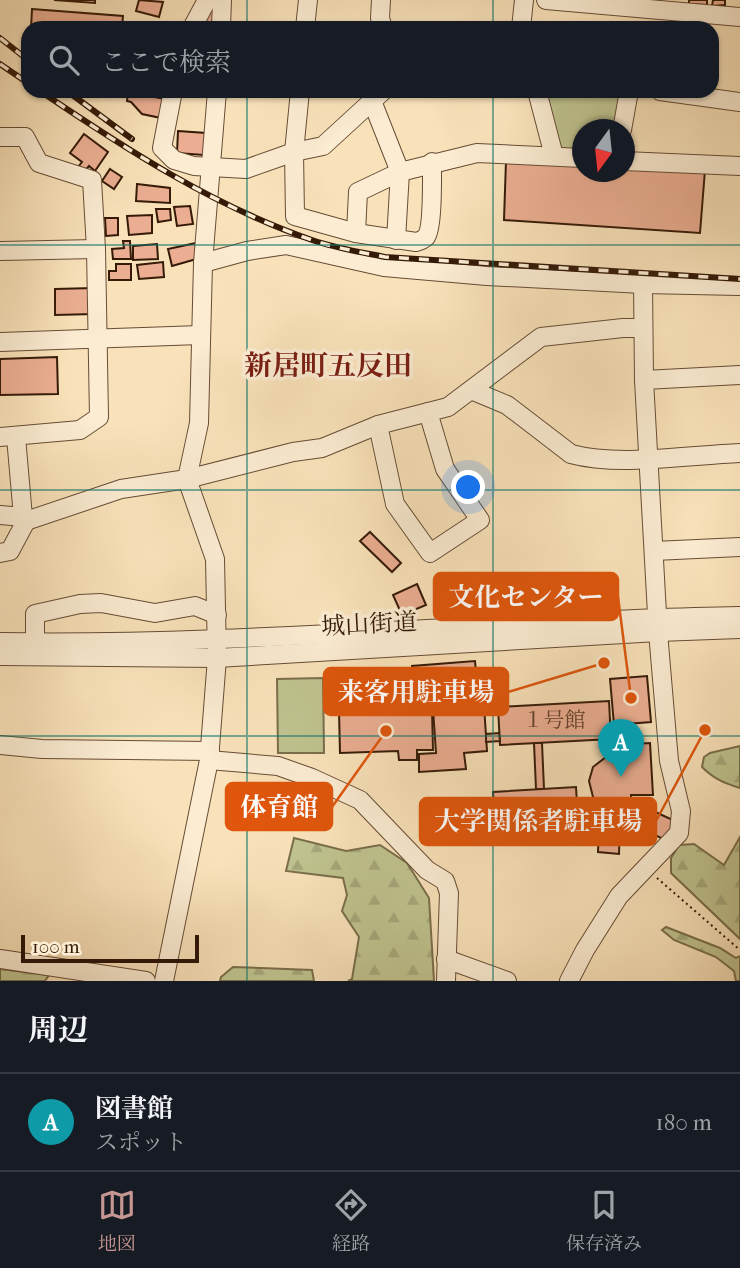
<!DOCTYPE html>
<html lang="ja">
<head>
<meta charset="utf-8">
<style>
	body { margin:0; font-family:"IM FELL French Canon","Noto Serif JP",serif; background:#242831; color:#f1f3f6 }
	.compass { position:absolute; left:572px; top:119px; width:63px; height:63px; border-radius:50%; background:#171b24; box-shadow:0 2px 5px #0004; rotate:195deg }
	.scale { position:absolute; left:21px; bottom:18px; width:178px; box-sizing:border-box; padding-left:7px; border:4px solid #351a07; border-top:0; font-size:19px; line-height:24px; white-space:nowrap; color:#351a07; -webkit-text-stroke:5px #fbecd2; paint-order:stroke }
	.you { position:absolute; left:469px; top:488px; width:24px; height:24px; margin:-18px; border:5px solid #fff; border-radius:50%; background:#1a73e8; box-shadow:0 0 0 10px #1a73e833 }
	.badge { display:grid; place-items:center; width:46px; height:46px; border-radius:50%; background:#c59692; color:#fff; font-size:23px; font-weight:700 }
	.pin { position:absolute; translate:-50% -58px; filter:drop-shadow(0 2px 4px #0008) }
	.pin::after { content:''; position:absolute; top:37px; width:24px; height:21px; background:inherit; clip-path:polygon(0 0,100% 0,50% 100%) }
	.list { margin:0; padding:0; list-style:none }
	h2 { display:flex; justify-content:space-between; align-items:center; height:91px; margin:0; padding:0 28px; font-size:30px }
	h2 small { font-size:23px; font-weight:400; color:#9ea1a6 }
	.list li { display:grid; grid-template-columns:46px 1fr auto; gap:21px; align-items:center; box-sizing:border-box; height:98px; padding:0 28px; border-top:2px solid #363941 }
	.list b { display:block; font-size:26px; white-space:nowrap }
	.list p { margin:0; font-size:23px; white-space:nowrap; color:#9ea1a6 }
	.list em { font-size:23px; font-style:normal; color:#9ea1a6 }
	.icon { flex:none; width:38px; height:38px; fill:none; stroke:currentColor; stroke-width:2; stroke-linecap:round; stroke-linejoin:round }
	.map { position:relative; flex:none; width:740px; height:981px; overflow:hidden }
	.search { position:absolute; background:#171b24; box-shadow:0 2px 5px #0004; left:21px; right:21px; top:21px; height:77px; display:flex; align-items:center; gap:18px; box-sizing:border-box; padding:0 24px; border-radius:21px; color:#9ea1a6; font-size:26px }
	.sheet { height:189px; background:#171b24 }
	nav { display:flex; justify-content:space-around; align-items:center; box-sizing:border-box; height:98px; border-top:2px solid #363941; background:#171b24; font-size:19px; color:#9ea1a6 }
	nav a { display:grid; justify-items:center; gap:4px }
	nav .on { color:#c59692 }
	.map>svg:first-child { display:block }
	.forest { fill:url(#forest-firs); stroke:#7a6e4b; stroke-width:2 }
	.park { fill:#bfc38f; stroke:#7a6e4b; stroke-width:2 }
	.building { fill:#ebae92; stroke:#351a07; stroke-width:2 }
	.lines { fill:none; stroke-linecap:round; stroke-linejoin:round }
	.minor-casing { stroke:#664c34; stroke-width:20 }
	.path { stroke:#351a07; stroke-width:2; stroke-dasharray:2 3.5; stroke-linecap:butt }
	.minor { stroke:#fbecd2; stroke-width:18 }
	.rail-casing { stroke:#351a07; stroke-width:6 }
	.rail { stroke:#fbecd2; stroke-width:3.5; stroke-dasharray:10; stroke-linecap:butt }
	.grid { fill:none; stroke:#0f766e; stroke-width:2; stroke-opacity:0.55 }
	.labels { text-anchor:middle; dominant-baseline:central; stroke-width:7; stroke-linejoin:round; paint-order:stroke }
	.number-label { font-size:21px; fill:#623f2a }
	.street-label { font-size:24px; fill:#351a07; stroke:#fbecd2 }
	.quarter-label { font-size:28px; font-weight:bold; fill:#7a1f14; stroke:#fbecd2 }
	.leader { fill:none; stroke:#df560c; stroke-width:2.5 }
	.callout-dot { fill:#df560c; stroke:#fbecd2; stroke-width:2.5 }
	.callout { fill:#df560c; stroke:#df560c; stroke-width:2.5 }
	.callout-label { font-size:26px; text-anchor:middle; font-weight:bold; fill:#fff }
</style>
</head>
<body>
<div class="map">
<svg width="740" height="981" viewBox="0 0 740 981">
	<defs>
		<pattern id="forest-firs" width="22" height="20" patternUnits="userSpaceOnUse" patternTransform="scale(1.75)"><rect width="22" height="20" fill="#bfc38f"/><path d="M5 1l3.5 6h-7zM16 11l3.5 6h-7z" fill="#a5a77a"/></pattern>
	</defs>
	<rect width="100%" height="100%" fill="#f9e2ba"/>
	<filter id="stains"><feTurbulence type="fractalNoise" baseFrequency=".00286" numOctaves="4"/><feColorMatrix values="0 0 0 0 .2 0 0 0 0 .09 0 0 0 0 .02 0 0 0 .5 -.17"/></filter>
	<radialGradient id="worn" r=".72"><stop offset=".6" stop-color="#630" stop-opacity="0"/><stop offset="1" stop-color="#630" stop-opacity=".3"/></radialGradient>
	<!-- forest -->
	<g class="forest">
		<path d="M740 746V788C724 783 714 779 702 767L704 757 710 753Z"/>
		<path d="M740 837V939L671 873V858L679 845 694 844 724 865Z"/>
		<path d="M294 838 346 851 380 845 407 863 429 898 434 981H348L352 979 359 937 342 911 347 895 343 878 286 871Z"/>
		<path d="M666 927 720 948 736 958 740 956V981H736L734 971 716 957 674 940 662 930Z"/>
		<path d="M233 967 312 970 314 981H220L221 977Z"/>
		<path d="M0 969 49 975 45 981H0Z"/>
	</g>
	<!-- park -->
	<g class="park">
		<path d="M546 91H625L620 129 582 130V153L561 152Z"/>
		<path d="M323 678 324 753H278L277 679Z"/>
	</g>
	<!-- building -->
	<g class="building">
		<path d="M54 0H95V3Z"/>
		<path d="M139 0 163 2 159 17 136 11Z"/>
		<path d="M689 0H707V5L689 4Z"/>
		<path d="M713 0H725V5L712 6Z"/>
		<path d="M208 7 218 8 216 28H199Z"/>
		<path d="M32 9 123 16 122 28H31Z"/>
		<path d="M128 92 165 99 161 118 142 114 131 102 127 101Z"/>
		<path d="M178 131 206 133 204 155 177 153Z"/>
		<path d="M84 134 108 152 95 171 89 166 84 172 78 167 82 162 70 153Z"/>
		<path d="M506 161 582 164V172H624V166L705 170 700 233 504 220Z"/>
		<path d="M110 169 122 177 114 189 102 181Z"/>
		<path d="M137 184 170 188V203L136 201Z"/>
		<path d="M190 206 193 224 177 226 174 207Z"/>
		<path d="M156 209H170L171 220 158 222Z"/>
		<path d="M152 215V233L129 235 127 216Z"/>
		<path d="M105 218H118V235L106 236Z"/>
		<path d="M123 241H130L131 259H113L112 249 124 248Z"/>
		<path d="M196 243 200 258 172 266 168 249Z"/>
		<path d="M157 244 158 259 133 260V246Z"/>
		<path d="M163 262 164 277 139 279 137 265Z"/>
		<path d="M116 264H131V280H109V271H116Z"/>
		<path d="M94 288V314L55 315V289Z"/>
		<path d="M57 357 58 394 0 395V359Z"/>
		<path d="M370 532 401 563 392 572 360 541Z"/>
		<path d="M417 584 426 605 402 615 393 595Z"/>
		<path d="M475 661 477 683 473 684 474 693 449 695V692L433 693V687L414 689 412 666Z"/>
		<path d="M647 676 651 722 614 725 610 679Z"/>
		<path d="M609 701 611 739 500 745 498 707Z"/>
		<path d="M484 705 487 751 464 753 466 769 419 772V754L436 753 433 709Z"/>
		<path d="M432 709 433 750H417V760H399L398 751 340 753 339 711Z"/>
		<path d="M631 723 632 744 625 745 623 724Z"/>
		<path d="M499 733 500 741 486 742V734Z"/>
		<path d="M534 743H542L544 789H536Z"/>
		<path d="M650 743 653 795H631L632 805 619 808H608L598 803 593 797 589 781 593 767 606 757 616 756 617 745Z"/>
		<path d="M576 787 579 838 496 843 493 792Z"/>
		<path d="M640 805 675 821 666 840 631 825Z"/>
		<path d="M599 823 620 824 619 854 598 852Z"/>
	</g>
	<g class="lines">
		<defs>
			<g id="minor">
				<path d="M381 0 380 18 383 28"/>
				<path d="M546 0 740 17"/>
				<path d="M192 28 207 0"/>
				<path d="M221 28 222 0"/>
				<path d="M305 28 308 0"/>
				<path d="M521 28 524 0"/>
				<path d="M173 91 162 148 174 160 194 166 246 169 294 152 323 146 383 91"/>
				<path d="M300 91 294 152 295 216 356 233 416 242C420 241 423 240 426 237 433 228 432 176 432 162"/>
				<path d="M537 91 554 156"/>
				<path d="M660 91 740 102"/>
				<path d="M372 101 400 172 396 240"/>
				<path d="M622 130 629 91"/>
				<path d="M0 137H25L39 163 92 180 96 249 99 417 80 430 0 437"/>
				<path d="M624 161 740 166"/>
				<path d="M356 233 358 192 400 172 477 153 582 158"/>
				<path d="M0 251 96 249"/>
				<path d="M203 263 247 251 286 245 384 267 487 276 643 284 740 286"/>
				<path d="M0 342 200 335"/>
				<path d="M644 380 740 375"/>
				<path d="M471 390 507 405 571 454C619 467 689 455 740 453"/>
				<path d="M378 425 395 504 430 553 480 520 445 469 428 412"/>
				<path d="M16 437 23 517 26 521"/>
				<path d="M0 515 23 517"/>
				<path d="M654 551 740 547"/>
				<path d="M0 553 10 551 26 521 121 489 187 479 293 452 322 448 378 425 448 407 541 337 623 328H643"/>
				<path d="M0 642C247 646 493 620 740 616"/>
				<path d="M35 643V614L80 604 101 603 155 613 195 606 217 615"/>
				<path d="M0 656 217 658 658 632 740 629"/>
				<path d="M0 745 42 749 210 751"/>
				<path d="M209 760 278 766 312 778 360 800 427 870 445 881 449 893 446 981"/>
				<path d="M0 959 146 981"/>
				<path d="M446 959 507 981"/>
				<path d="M164 981 209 760 217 658 215 559 187 479 199 423 203 263 217 91"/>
				<path d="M569 981 585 950 619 896 679 833 681 811 669 761 658 632 644 380 643 284"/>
			</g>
		</defs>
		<!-- minor casing -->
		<use href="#minor" class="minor-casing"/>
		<!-- path -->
		<path class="path" d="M657 878 740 950"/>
		<!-- minor -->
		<use href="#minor" class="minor"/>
		<defs>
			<g id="rail">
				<path d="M0 38 28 60"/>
				<path d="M0 64 28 83"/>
				<path d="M40 91C126 149 213 206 312 240 335 248 360 252 385 257L740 279"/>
				<path d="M67 91 132 139"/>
			</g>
		</defs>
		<!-- rail casing -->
		<use href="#rail" class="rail-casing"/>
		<!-- rail -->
		<use href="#rail" class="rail"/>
	</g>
	<!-- grid -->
	<path class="grid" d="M247 0V28M493 0V28M247 91V981M493 91V981M0 245H740M0 490H740M0 736H740"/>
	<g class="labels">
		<!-- number labels -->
		<g class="number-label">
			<text x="554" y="720">１号館</text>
		</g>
		<!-- street labels -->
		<g class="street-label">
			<text transform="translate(369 624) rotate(-3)">城山街道</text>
		</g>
		<!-- quarter labels -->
		<g class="quarter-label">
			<text x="328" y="365">新居町五反田</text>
		</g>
	</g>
	<!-- callouts -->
	<path class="leader" d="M631 698L618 597M604 663L508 692M386 731L332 807M705 730L656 821"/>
	<g class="callout-dot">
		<circle cx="631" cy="698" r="7"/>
		<circle cx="604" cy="663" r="7"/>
		<circle cx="386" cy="731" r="7"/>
		<circle cx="705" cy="730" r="7"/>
	</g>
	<g class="callout">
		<rect x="434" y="573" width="184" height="47" rx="7"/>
		<rect x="324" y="668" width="184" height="47" rx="7"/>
		<rect x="226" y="783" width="106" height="47" rx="7"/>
		<rect x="420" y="798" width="236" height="47" rx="7"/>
	</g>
	<g class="callout-label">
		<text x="526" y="606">文化センター</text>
		<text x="416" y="701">来客用駐車場</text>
		<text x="279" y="816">体育館</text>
		<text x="538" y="830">大学関係者駐車場</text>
	</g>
	<rect width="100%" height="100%" filter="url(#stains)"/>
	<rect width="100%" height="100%" fill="url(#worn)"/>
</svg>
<svg class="compass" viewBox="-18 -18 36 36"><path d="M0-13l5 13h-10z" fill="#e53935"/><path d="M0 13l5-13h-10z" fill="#9ea1a6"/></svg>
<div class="scale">100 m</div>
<div class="you"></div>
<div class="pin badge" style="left:621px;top:777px;background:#0f9aa8">A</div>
<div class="search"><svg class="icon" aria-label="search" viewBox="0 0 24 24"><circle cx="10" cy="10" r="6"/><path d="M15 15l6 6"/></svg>ここで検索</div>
</div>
<section class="sheet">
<h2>周辺<small></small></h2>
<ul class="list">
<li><span class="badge" style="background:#0f9aa8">A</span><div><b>図書館</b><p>スポット</p></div><em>180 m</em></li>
</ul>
</section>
<nav>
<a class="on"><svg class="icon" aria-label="map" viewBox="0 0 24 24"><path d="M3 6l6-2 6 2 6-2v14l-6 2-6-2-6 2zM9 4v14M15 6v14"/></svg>地図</a>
<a><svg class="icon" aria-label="directions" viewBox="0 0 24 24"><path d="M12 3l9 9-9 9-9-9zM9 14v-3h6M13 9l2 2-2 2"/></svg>経路</a>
<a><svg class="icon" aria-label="saved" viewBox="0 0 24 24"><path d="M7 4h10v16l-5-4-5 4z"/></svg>保存済み</a>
</nav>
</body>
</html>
